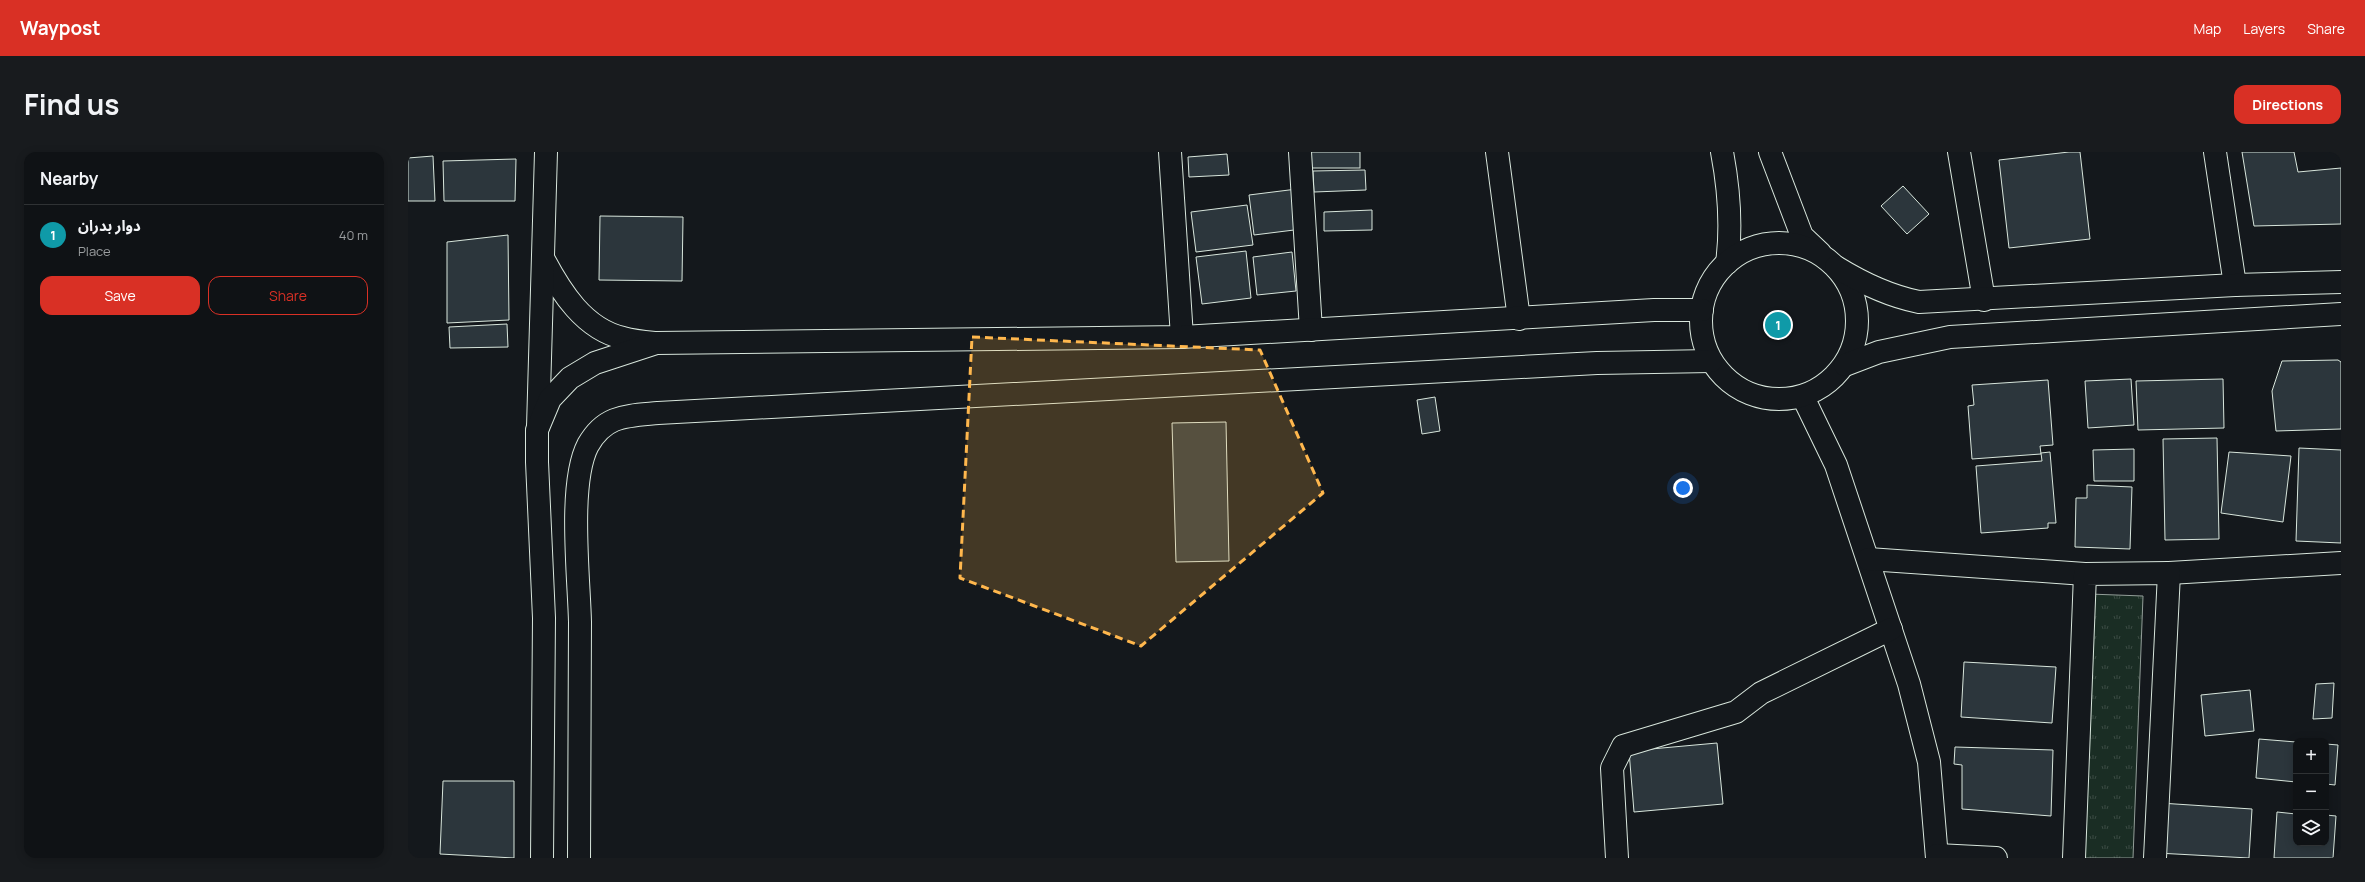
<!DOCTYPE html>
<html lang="en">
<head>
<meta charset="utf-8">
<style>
	body { margin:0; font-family:Manrope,"Noto Sans Arabic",sans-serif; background:#181b1e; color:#f1f3f6 }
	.controls { position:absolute; right:12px; bottom:12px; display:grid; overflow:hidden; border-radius:8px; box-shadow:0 2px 10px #0003 }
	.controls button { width:36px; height:36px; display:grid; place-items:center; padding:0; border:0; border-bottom:1px solid #2f3234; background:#0f1215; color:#f1f3f6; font:20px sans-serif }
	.you { position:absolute; left:1275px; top:336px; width:14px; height:14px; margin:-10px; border:3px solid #fff; border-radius:50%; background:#1a73e8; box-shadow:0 0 0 6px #1a73e833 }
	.badge { display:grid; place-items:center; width:26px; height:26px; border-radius:50%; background:#d93025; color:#fff; font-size:13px; font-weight:700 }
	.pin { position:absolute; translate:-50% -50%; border:2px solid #fff; box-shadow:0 1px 4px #0006 }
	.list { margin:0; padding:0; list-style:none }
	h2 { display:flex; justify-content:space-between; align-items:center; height:52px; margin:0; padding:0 16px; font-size:17px }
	h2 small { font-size:13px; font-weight:400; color:#9b9ea0 }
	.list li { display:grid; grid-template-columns:26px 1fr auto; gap:12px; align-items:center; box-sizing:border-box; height:60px; padding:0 16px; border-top:1px solid #2f3234 }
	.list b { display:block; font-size:15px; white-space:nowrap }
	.list p { margin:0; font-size:13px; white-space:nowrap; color:#9b9ea0 }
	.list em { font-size:13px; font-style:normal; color:#9b9ea0 }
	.actions { display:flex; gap:8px; padding:12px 16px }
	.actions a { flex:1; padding:9px 0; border:1px solid #d93025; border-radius:12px; text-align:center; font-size:14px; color:#d93025 }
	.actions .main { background:#d93025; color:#fff }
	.icon { flex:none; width:22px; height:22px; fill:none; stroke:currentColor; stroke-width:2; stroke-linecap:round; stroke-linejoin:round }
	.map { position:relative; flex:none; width:1933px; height:706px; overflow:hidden; border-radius:12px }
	header { display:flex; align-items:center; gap:24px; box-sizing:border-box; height:56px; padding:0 20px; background:#d93025; color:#fff }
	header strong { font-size:19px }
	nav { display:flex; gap:22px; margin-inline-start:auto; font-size:14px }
	.intro { display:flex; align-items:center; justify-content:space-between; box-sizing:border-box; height:96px; padding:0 24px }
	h1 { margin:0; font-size:28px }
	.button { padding:10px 18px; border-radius:12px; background:#d93025; color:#fff; font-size:14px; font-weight:700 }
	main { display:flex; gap:24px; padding:0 24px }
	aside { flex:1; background:#0f1215; border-radius:12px; box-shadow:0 2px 10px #0003 }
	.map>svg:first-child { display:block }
	.park { fill:url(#park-tufts); stroke:#939e99 }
	.building { fill:#2c363c; stroke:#d8e6dc }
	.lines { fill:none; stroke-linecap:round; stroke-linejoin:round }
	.minor-casing { stroke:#d8e6dc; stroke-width:24 }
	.major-casing { stroke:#d8e6dc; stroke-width:24 }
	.minor { stroke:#14181c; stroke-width:22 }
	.major { stroke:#14181c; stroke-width:22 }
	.marked { fill:#ffb74d; fill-opacity:0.2; stroke:#ffb74d; stroke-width:3; stroke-dasharray:8 5; stroke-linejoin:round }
</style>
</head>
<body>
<header>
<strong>Waypost</strong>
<nav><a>Map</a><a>Layers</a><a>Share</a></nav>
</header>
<div class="intro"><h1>Find us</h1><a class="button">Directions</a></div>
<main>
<aside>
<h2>Nearby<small></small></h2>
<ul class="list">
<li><span class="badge" style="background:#0f9aa8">1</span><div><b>دوار بدران</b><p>Place</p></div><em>40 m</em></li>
</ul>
<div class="actions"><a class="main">Save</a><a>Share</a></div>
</aside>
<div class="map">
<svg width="1933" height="706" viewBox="0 0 1933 706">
	<defs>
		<pattern id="park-tufts" width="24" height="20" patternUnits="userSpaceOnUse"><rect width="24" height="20" fill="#1a2d24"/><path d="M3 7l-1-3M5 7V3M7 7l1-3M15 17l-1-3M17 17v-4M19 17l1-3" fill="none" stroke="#3b4b43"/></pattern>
	</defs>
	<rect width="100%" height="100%" fill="#14181c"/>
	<!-- park -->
	<path class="park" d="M1681 442 1735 444 1725 706H1671Z"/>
	<!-- building -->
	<g class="building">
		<rect x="902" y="0" width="50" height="16"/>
		<path d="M1661 0H1672L1682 87 1601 96 1591 8Z"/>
		<path d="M1834 0H1886L1890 20 1933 16V72L1846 74Z"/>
		<path d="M819 2 821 23 781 25 780 5Z"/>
		<path d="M25 4 27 49H0V6Z"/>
		<path d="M108 7 107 49H36L35 9Z"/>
		<path d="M957 18 958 38 906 40 905 19Z"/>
		<path d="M1495 34 1521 62 1499 82 1473 54Z"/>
		<path d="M889 37 894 77 846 83 841 43Z"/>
		<path d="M839 53 845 93 788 100 783 60Z"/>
		<path d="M964 58V78L916 79V60Z"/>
		<path d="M192 64 275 65 274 129 191 128Z"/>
		<path d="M100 83 101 168 39 171V90Z"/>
		<path d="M838 99 843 146 794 152 788 105Z"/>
		<path d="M884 100 888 139 849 143 845 105Z"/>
		<path d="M99 172 100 195 42 196 41 175Z"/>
		<path d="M1930 208 1933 210V277L1868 279 1864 239 1874 209Z"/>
		<path d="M1723 227 1726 273 1680 276 1677 229Z"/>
		<path d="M1815 227 1816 276 1730 278 1728 229Z"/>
		<path d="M1640 228 1645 293 1632 294 1633 302 1564 307 1560 254 1566 253 1564 233Z"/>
		<path d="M1027 245 1032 279 1014 282 1009 248Z"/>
		<path d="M818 270 821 409 768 410 764 271Z"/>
		<path d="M1809 286 1811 387 1757 388 1755 287Z"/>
		<path d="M1891 296 1933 298V391L1888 389Z"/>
		<path d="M1726 297V329H1686L1685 298Z"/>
		<path d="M1642 300 1648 371H1640V376L1573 381 1568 314 1634 309 1633 301Z"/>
		<path d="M1821 300 1883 304 1875 370 1813 361Z"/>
		<path d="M1679 333 1724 335 1722 397 1667 395 1668 346H1679Z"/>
		<path d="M1556 510 1648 515 1644 571 1553 565Z"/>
		<path d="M1926 531 1924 566 1905 567 1908 532Z"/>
		<path d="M1842 538 1846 579 1797 584 1793 543Z"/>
		<path d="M1851 587 1888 590V630L1848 626Z"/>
		<path d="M1309 591 1315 652 1226 660 1221 599Z"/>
		<path d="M1918 592 1930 593 1927 633 1918 632Z"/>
		<path d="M1547 595 1645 598 1643 664 1554 657V613L1546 612Z"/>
		<path d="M35 629H106V706L32 702Z"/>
		<path d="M1752 651 1844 657 1841 706 1749 701Z"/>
		<path d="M1869 660 1888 662V691H1918V663L1928 664 1925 706H1866Z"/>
	</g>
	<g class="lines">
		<defs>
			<g id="minor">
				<path d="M762 0 774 185"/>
				<path d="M892 0 903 178"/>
				<path d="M1089 0 1111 167"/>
				<path d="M1551 0 1576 148"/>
				<path d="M1807 0 1827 133"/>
				<path d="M136 108C153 140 176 177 215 186 225 189 237 190 248 191"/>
				<path d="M1395 245 1428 313 1501 532 1521 610 1529 706"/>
				<path d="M130 275 138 0"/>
				<path d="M1460 407 1677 422"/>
				<path d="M1761 421 1933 411"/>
				<path d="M1529 703 1588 706"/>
				<path d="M1209 706 1204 616 1215 594 1328 560 1353 541 1483 477"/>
				<path d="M1666 706 1677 422 1761 421 1747 706"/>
			</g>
			<g id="major">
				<path d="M1314 0C1321 37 1324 73 1319 111"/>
				<path d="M1362 0 1394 84 1412 101"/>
				<circle cx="1371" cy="169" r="78"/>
				<path d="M1428 115C1454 131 1481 144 1511 150L1827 133 1933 130"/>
				<path d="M1437 213 1471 200 1542 185 1933 162"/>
				<path d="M134 706 136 466 129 310V278L142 247 162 226 187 211 248 191 774 185 1246 158H1294"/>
				<path d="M171 706C171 627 172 549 172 470 171 426 160 331 180 293 197 263 218 264 250 261L1189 211 1303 209"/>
			</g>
		</defs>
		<!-- minor casing -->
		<use href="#minor" class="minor-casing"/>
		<!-- major casing -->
		<use href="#major" class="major-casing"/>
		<!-- minor -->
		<use href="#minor" class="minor"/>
		<!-- major -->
		<use href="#major" class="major"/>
	</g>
	<!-- marked area -->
	<path class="marked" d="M564 185 852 198 915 341 733 494 552 426Z"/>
</svg>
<div class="controls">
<button>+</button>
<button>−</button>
<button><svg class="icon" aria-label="layers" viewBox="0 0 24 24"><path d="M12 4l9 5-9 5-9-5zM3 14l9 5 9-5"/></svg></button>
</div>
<div class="you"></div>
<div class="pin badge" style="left:1370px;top:173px;background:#0f9aa8">1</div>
</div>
</main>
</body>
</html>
